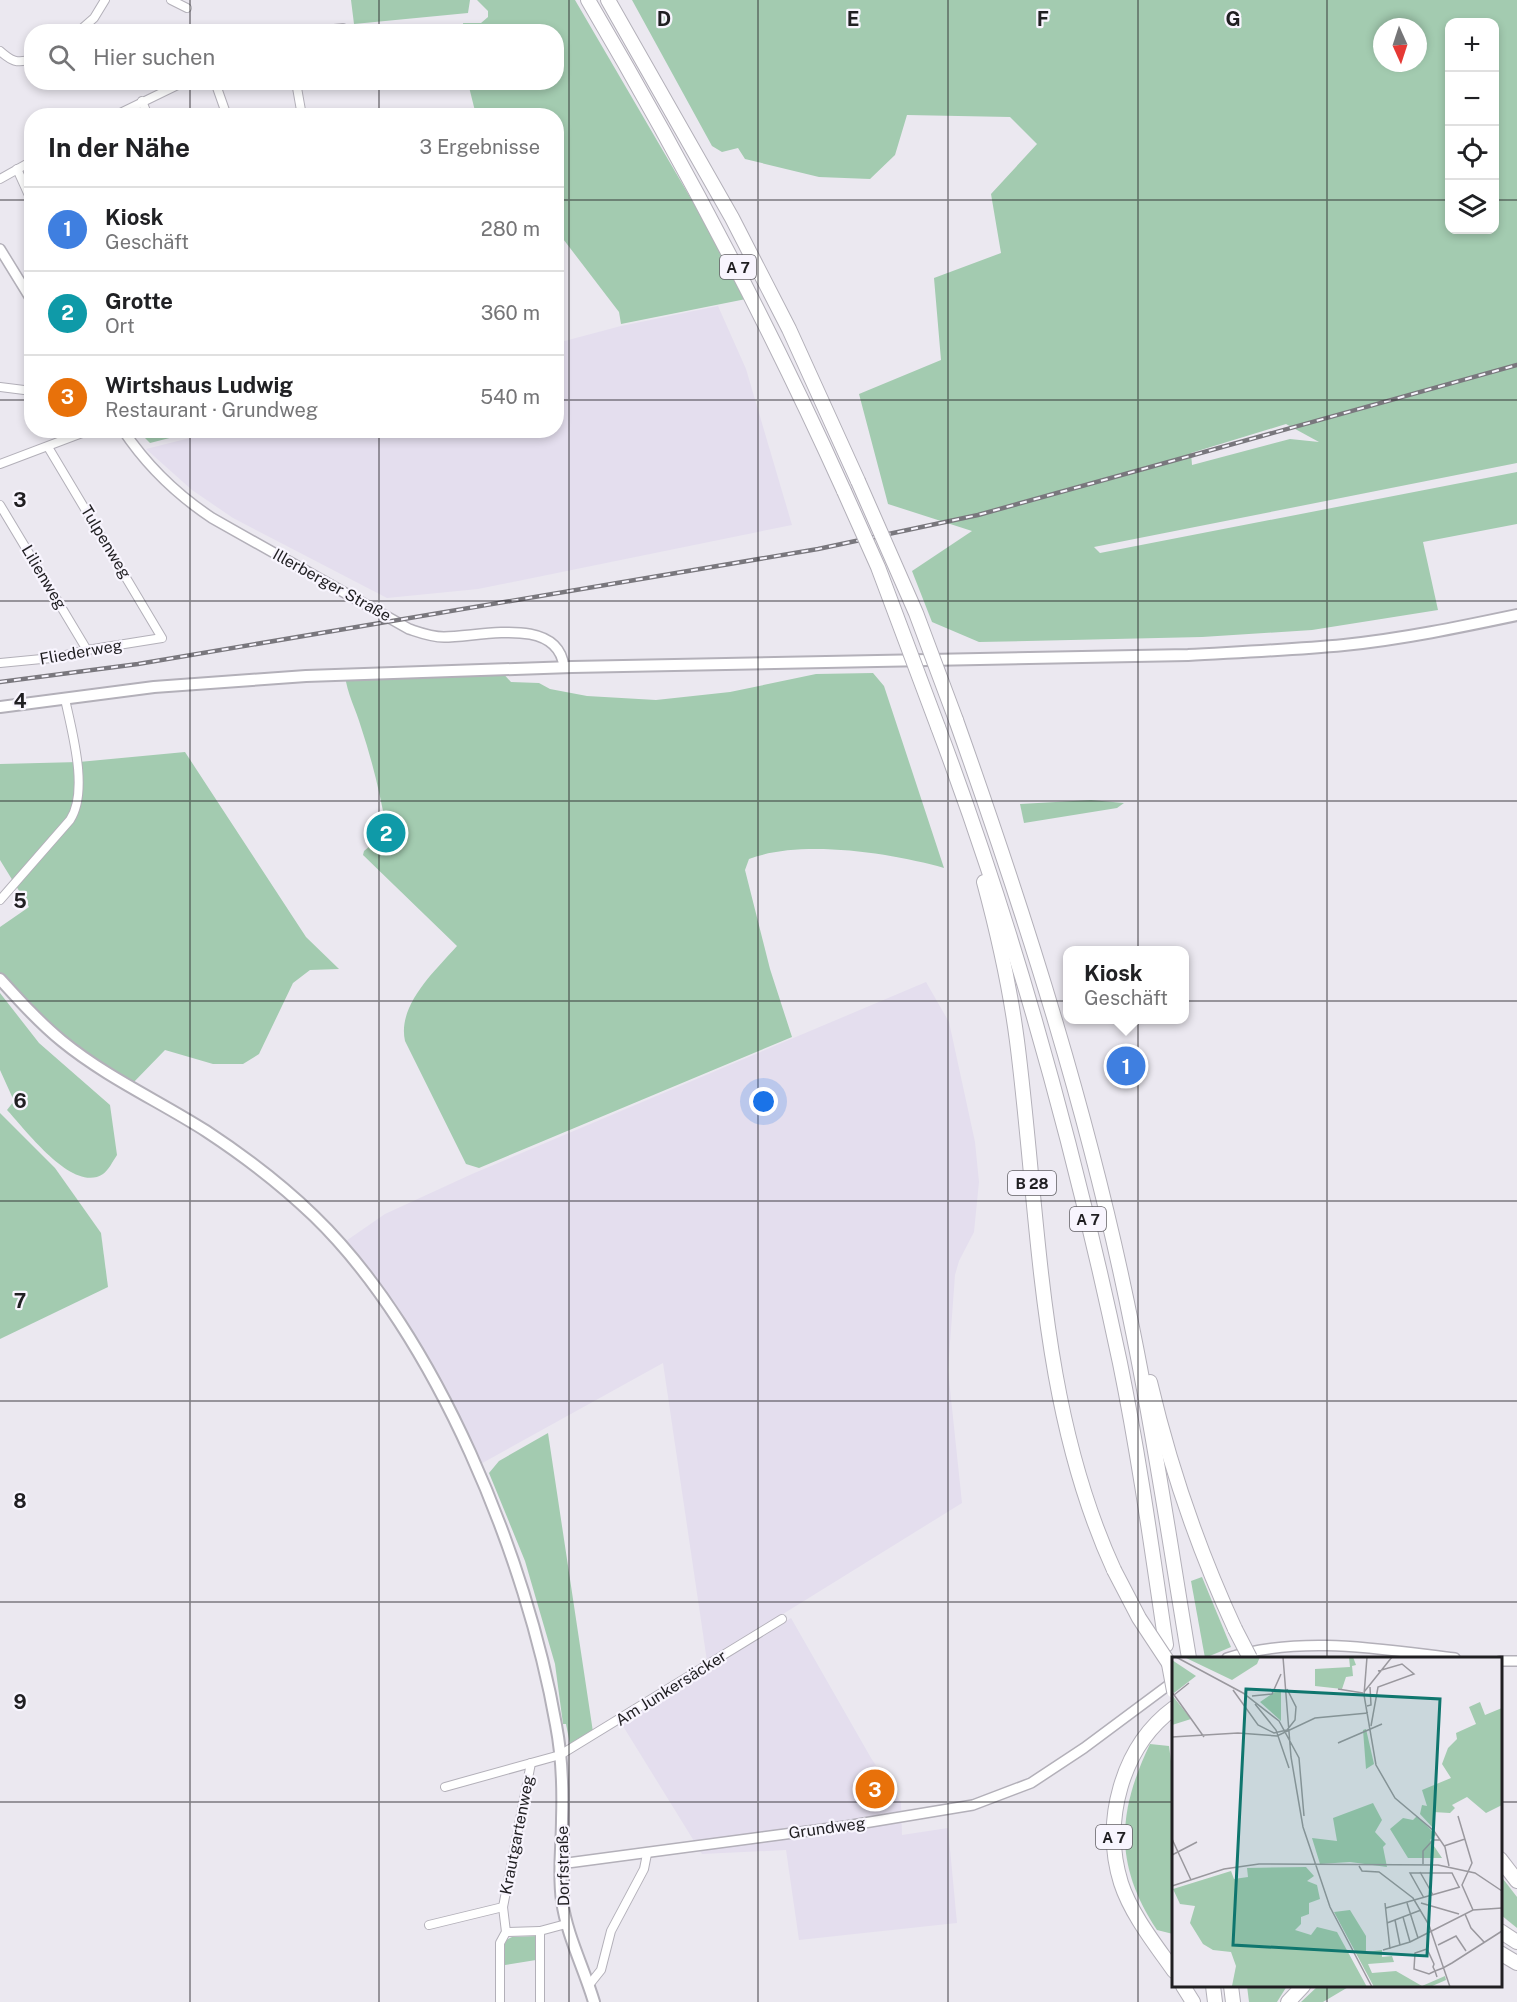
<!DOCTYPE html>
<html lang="de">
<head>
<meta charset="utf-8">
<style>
	body { margin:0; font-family:"Public Sans",sans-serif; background:#f6f6f6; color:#202124 }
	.controls { position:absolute; right:18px; top:18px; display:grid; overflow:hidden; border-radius:12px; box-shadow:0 3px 9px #0003 }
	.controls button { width:54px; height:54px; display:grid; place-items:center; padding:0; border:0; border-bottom:2px solid #e0e0e0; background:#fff; color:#202124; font:30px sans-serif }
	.compass { position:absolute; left:1373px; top:18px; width:54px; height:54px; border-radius:50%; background:#fff; box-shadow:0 3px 9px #0003; rotate:177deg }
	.you { position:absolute; left:764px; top:1102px; width:21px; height:21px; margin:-15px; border:4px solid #fff; border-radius:50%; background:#1a73e8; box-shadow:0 0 0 9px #1a73e833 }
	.badge { display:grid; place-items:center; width:39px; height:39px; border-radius:50%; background:#7c3aed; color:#fff; font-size:20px; font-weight:700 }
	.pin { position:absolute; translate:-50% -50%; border:3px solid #fff; box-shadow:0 2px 6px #0006 }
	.popup { position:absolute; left:1063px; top:946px; width:126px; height:78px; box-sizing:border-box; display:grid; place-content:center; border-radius:12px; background:#fff; filter:drop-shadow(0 2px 4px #0005); font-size:20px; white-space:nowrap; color:#757577 }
	.popup b { font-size:22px; color:#202124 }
	.popup::after { content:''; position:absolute; left:50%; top:100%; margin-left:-12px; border:12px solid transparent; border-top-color:#fff }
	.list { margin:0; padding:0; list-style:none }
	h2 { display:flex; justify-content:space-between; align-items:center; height:78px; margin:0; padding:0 24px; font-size:26px }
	h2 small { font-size:20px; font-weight:400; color:#757577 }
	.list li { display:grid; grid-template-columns:39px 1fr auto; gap:18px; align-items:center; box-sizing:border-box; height:84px; padding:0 24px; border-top:2px solid #e0e0e0 }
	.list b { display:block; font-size:22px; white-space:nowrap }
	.list p { margin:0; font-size:20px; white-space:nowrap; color:#757577 }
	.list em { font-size:20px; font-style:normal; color:#757577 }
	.icon { flex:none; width:33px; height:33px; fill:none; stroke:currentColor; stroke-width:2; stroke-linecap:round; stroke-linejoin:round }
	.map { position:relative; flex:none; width:1517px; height:2002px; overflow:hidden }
	.search { position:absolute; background:#fff; box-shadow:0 3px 9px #0003; left:24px; top:24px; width:540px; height:66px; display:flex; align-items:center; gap:15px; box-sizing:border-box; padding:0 21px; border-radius:24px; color:#757577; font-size:22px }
	.panel { position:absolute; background:#fff; box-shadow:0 3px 9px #0003; left:24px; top:108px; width:540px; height:330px; border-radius:24px }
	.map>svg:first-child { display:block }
	.built { fill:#e4deee }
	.green { fill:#a3cbb0; fill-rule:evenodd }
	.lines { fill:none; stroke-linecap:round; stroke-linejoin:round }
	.minor-casing { stroke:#b3b0b9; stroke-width:10 }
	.tertiary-casing { stroke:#b3b0b9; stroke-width:12 }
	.secondary-casing { stroke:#b3b0b9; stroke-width:14 }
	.motorway-casing { stroke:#b3b0b9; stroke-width:16 }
	.minor { stroke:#fff; stroke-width:8 }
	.tertiary { stroke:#fff; stroke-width:9 }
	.secondary { stroke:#fff; stroke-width:10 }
	.motorway { stroke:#fff; stroke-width:14 }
	.rail-casing { stroke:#79777d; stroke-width:4.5 }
	.rail { stroke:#f8f5fe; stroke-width:2; stroke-dasharray:7; stroke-linecap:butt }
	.motorway-bridge-casing { stroke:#b3b0b9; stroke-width:16; stroke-linecap:butt }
	.motorway-bridge { stroke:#fff; stroke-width:14 }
	.grid { fill:none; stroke:#201f22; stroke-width:1.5; stroke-opacity:0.55 }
	.labels { text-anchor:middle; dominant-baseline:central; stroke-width:4.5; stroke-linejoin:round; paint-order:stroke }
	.shield { fill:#f8f5fe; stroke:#615f64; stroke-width:1.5 }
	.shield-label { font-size:15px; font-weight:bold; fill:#201f22 }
	.street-label { font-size:16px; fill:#201f22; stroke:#f8f5fe }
	.inset-road { fill:none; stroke:#9a989e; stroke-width:1.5 }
	.view { fill:#0f766e; fill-opacity:0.15; stroke:#0f766e; stroke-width:3 }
	.inset-edge { fill:none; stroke:#201f22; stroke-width:3 }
	.grid-label { font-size:20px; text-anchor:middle; font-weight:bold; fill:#201f22; stroke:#f8f5fe; stroke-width:4.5; stroke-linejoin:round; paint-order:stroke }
</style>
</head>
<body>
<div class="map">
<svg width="1517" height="2002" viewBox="0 0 1517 2002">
	<rect width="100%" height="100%" fill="#ebe8f0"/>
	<!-- built -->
	<g class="built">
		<path d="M718 306 746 369 792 525 478 589 387 598 233 518 192 490 146 449 222 430H556L557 343 621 326Z"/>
		<path d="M926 982 949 1022 975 1142 979 1182 974 1232 959 1261 955 1275 948 1370 962 1503 707 1661 663 1363 477 1466 442 1393 343 1243 385 1214 472 1174Z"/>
		<path d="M791 1618 871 1758 901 1802 902 1835 948 1828 957 1923 799 1940 786 1850 702 1854 618 1718Z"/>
	</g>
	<!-- green -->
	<g class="green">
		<path d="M351 0H470L468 13 354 24Z"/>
		<path d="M477 0H575L704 221 746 299 621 324 619 312 557 231 556 116 476 115 468 83 556 82V32L464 31 463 23H481L488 17V11Z"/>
		<path d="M632 0H1517V463L1094 547 1100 553 1517 472V524L1423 542 1438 610 1312 630 1202 637 979 642 932 622 912 571 972 531 888 504 859 394 941 360 934 278 1001 253 991 194 1037 144 1010 117 907 115 895 155 870 179 819 177 745 159 738 148 722 152 712 146ZM1450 22H1494V230H1450ZM1382 27H1418V63H1382ZM1286 424 1319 442 1290 439 1192 465 1191 453Z"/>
		<path d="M197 431 150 443 138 431 197 430Z"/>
		<path d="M500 670 511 682 539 683 550 689 587 696 656 700 730 692 816 674 873 673 884 686 944 868C891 853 801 839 749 859L745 870 770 969 792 1037 479 1168 466 1164 405 1041C397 1005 435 971 457 946L363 855 364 851 384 834 386 827C380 793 372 760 361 727 356 709 347 694 345 675Z"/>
		<path d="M185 752 306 937 339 969 310 970 293 983 259 1054 243 1064H213L165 1050 131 1085 64 1040 0 977V927L29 907 0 860V764L79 762Z"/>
		<path d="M1091 800 1124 803 1117 808 1024 823 1020 804Z"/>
		<path d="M0 993 39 1043 110 1105 117 1155C113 1161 108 1171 103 1174 73 1194 26 1130 7 1110L14 1101 0 1070Z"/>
		<path d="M0 1113 55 1168 101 1233 108 1287 0 1339Z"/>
		<path d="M548 1433 593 1732 573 1744H570L566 1724H563L555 1664 525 1561 489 1473 499 1461Z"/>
		<path d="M1202 1577 1231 1647 1205 1658 1191 1581Z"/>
		<path d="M1150 1744 1169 1746 1174 1784 1173 1934 1157 1930C1114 1865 1117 1813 1150 1744Z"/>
		<path d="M1500 1875 1517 1897V1928L1501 1915Z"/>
		<path d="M537 1936 536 1960 505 1965 504 1947 506 1940 512 1937Z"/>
		<path d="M1247 1986H1287L1277 2002H1249Z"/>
		<path d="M1318 1986H1350L1323 2002H1301Z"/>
	</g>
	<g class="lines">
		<defs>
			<g id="minor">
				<path d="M171 0 187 8"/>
				<path d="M78 32 94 18 105 0"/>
				<path d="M306 32 343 28"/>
				<path d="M0 51C11 61 17 64 32 59"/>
				<path d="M215 82 227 116"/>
				<path d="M296 82 302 116"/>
				<path d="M142 101 148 116"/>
				<path d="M114 116 184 82"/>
				<path d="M17 169 32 202"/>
				<path d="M0 179 32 161"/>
				<path d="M0 387 32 391"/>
				<path d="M0 464 90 430"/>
				<path d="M0 505 87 650"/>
				<path d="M0 663 52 658 87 650 162 638 48 447"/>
				<path d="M0 900 70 820C89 791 72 732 65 699"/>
				<path d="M445 1787 560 1755 782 1619"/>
				<path d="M429 1925 503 1907"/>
				<path d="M506 1932 540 1931"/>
				<path d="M589 1985 601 1970 611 1931 644 1869 647 1854"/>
				<path d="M500 2002V1943L506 1932 503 1907 531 1763"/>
				<path d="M540 2002V1931L566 1924"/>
			</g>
			<g id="tertiary">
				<path d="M0 249 32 301"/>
				<path d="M123 430C147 466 176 494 212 518L409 629C421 633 431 637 444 637 480 637 558 615 564 667"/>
				<path d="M1227 1658C1301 1635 1379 1649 1455 1658"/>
				<path d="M1500 1661H1517"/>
				<path d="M560 1864 846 1826 973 1805 1031 1783 1084 1748 1174 1681"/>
			</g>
			<g id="secondary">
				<path d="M0 707 154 687 306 676 572 667 1188 655C1240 652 1292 650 1344 645 1403 639 1460 627 1517 615"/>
				<path d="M0 979C20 1001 40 1023 62 1041 106 1077 159 1101 206 1131 244 1156 282 1185 314 1216 437 1335 527 1559 556 1725 562 1756 563 1788 562 1819 562 1846 558 1873 562 1901 567 1936 584 1968 594 2002"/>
			</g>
			<g id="motorway">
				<path d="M588 0C682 160 768 322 844 491"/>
				<path d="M608 0 732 218 789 329 858 481"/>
				<path d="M956 720C1027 920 1092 1124 1133 1332 1155 1440 1171 1550 1189 1658"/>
				<path d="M938 727C1016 934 1074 1146 1120 1363 1139 1456 1152 1550 1166 1645"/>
				<path d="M984 882C998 934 1010 987 1017 1041 1040 1220 1038 1404 1114 1570"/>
				<path d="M1150 1382C1170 1467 1198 1549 1235 1629"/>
				<path d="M1174 1708C1121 1747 1102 1822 1121 1883 1131 1914 1155 1944 1174 1971"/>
				<path d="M1500 1859 1517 1881"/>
				<path d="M1500 1931 1517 1942"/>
				<path d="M1500 1953 1517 1963"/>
				<path d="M1183 1986 1193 2002"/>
				<path d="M1213 1986 1215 2002"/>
				<path d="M1231 1986 1233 2002"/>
				<path d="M1288 2002 1303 1986"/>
			</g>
		</defs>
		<!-- minor casing -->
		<use href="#minor" class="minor-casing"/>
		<!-- tertiary casing -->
		<use href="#tertiary" class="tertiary-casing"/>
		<!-- secondary casing -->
		<use href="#secondary" class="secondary-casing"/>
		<!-- motorway casing -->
		<use href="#motorway" class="motorway-casing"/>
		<!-- minor -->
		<use href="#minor" class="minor"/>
		<!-- tertiary -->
		<use href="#tertiary" class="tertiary"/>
		<!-- secondary -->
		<use href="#secondary" class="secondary"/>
		<!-- motorway -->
		<use href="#motorway" class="motorway"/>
		<defs>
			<path id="rail" d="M0 682 138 664 818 549 978 515 1517 365"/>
		</defs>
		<!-- rail casing -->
		<use href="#rail" class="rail-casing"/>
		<!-- rail -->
		<use href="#rail" class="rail"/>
		<defs>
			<g id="motorway-bridge">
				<path d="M858 481 916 613 956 720"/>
				<path d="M844 491 878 567 938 727"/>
				<path d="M1114 1570 1139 1618 1174 1671"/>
				<path d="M1235 1629 1250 1658"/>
				<path d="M1169 1664 1174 1691"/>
			</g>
		</defs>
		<!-- motorway-bridge casing -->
		<use href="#motorway-bridge" class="motorway-bridge-casing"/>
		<!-- motorway-bridge -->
		<use href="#motorway-bridge" class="motorway-bridge"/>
	</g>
	<!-- grid -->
	<path class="grid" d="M190 0V32M379 0V32M569 0V2002M758 0V2002M948 0V2002M1138 0V2002M1327 0V1658M190 82V116M379 82V116M0 200H32M556 200H1450M1494 200H1517M0 400H32M556 400H1517M190 430V2002M379 430V2002M0 601H1517M0 801H1517M0 1001H1517M0 1201H1517M0 1401H1517M0 1602H1517M0 1802H1174M1500 1802H1517M1327 1986V2002"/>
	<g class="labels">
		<!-- shield labels -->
		<g class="shield">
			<rect x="720" y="255" width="36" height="24" rx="4.5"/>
			<rect x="1008" y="1171" width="48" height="24" rx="4.5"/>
			<rect x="1070" y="1207" width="36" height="24" rx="4.5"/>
			<rect x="1096" y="1825" width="36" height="24" rx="4.5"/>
		</g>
		<g class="shield-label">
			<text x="738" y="267">A 7</text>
			<text x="1032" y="1183">B 28</text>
			<text x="1088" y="1219">A 7</text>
			<text x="1114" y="1837">A 7</text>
		</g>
		<!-- street labels -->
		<g class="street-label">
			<text transform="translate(106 542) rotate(59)">Tulpenweg</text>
			<text transform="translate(44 577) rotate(59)">Lilienweg</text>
			<text transform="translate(332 585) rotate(29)">Illerberger Straße</text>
			<text transform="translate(81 652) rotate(-10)">Fliederweg</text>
			<text transform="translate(671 1688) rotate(-32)">Am Junkersäcker</text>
			<text transform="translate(827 1828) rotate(-8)">Grundweg</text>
			<text transform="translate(517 1835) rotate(-79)">Krautgartenweg</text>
			<text transform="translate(563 1866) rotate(-91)">Dorfstraße</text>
		</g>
	</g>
	<!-- overview -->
	<g transform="translate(1172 1657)">
		<rect width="330" height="330" fill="#ebe8f0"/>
		<path d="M12 0H88L85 7 60 23ZM177 0H181L184 8 180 9 181 19 174 20 170 32 143 29V12L178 10ZM0 3 24 19 2 36 0 34ZM107 32 109 33V64L88 45ZM0 38 19 62 0 68ZM308 45 313 58 330 51V148L314 156 295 140 280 148 283 151 278 156 261 155 262 172 248 157 250 148 255 149 250 133 279 121 270 107 276 91 285 82 284 76 304 67 297 50ZM194 72 202 107 194 112 191 73ZM201 146 210 163 203 175 214 187 211 190 215 210 178 205 148 207 140 181 165 184 161 161ZM245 159 264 178 258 183 270 201H236L218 172 231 161 241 163ZM134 210 142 219 135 224 145 228 148 242 137 246V257L129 260V267L123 273 139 278 145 270 165 275 195 330H55L60 329 64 309 59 295 41 293 31 287 18 266 23 249 8 247 1 232 59 214 62 222 76 220 75 211ZM178 253 194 279V295L210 293V300L220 299 222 305 196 307 200 316 224 314 250 329 273 319 274 323 258 330H202L162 255Z" fill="#a3cbb0"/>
		<path class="inset-road" d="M4 0 71 36 107 64 127 101 132 159M111 0 119 100 131 170 158 250 200 330M195 0 192 38 204 108 223 141 262 174 273 190 277 209M166 32 191 36M61 33 86 68 102 76 115 73 123 63 124 50 115 32M0 35 32 80M192 35 220 0M2 38 17 26M80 39 100 37 109 17M83 47 104 73 117 111M195 49 199 48 198 30M199 69 206 30 242 17 230 7 206 14M0 80 66 76 105 79 143 61 196 56M166 86 210 67M286 159 300 206 290 228 301 253M0 182 19 223M272 189 293 182M0 198 25 185M251 207V194L261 183H268M187 209 190 214 207 215 241 241 257 268 278 330M248 215 261 238M0 229 52 212 87 207 266 208 303 216 330 234M252 241 238 216H280L287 230M213 246 218 292M235 246 246 281M249 246 287 257M214 251 288 230M293 257 299 271 312 285M231 260 238 285M223 263 228 288M215 266 249 253M266 288 284 279 294 294M211 293 238 285 301 253 330 251M265 320 263 314 261 310 262 307 255 292 243 296 242 312 257 317 263 314 271 311 280 306 330 274"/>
		<path class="view" d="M74 32 268 42 255 299 61 288Z"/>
		<rect width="330" height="330" class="inset-edge"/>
	</g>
	<g class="grid-label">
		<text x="664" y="26">D</text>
		<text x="853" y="26">E</text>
		<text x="1043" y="26">F</text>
		<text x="1233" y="26">G</text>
		<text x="20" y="507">3</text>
		<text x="20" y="708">4</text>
		<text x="20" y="908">5</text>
		<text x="20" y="1108">6</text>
		<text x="20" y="1308">7</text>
		<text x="20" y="1508">8</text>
		<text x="20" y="1709">9</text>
	</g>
</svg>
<div class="controls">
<button>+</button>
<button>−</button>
<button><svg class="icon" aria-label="locate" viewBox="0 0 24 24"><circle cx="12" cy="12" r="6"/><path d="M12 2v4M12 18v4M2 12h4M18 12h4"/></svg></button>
<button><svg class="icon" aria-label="layers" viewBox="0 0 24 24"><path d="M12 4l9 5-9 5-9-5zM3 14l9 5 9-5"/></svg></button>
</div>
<svg class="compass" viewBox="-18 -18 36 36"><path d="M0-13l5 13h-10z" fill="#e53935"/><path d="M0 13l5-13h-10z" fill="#757577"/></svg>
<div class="you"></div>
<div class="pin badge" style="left:1126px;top:1066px;background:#3f7fe0">1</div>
<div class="popup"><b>Kiosk</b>Geschäft</div>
<div class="pin badge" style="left:386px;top:833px;background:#0f9aa8">2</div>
<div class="pin badge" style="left:875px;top:1789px;background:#e8710a">3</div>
<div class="search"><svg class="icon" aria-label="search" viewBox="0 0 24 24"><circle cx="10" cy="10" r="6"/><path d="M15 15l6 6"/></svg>Hier suchen</div>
<section class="panel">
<h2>In der Nähe<small>3 Ergebnisse</small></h2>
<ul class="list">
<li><span class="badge" style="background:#3f7fe0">1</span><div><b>Kiosk</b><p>Geschäft</p></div><em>280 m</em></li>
<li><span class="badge" style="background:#0f9aa8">2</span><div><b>Grotte</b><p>Ort</p></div><em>360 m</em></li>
<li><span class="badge" style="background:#e8710a">3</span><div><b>Wirtshaus Ludwig</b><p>Restaurant · Grundweg</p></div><em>540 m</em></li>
</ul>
</section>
</div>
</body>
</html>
